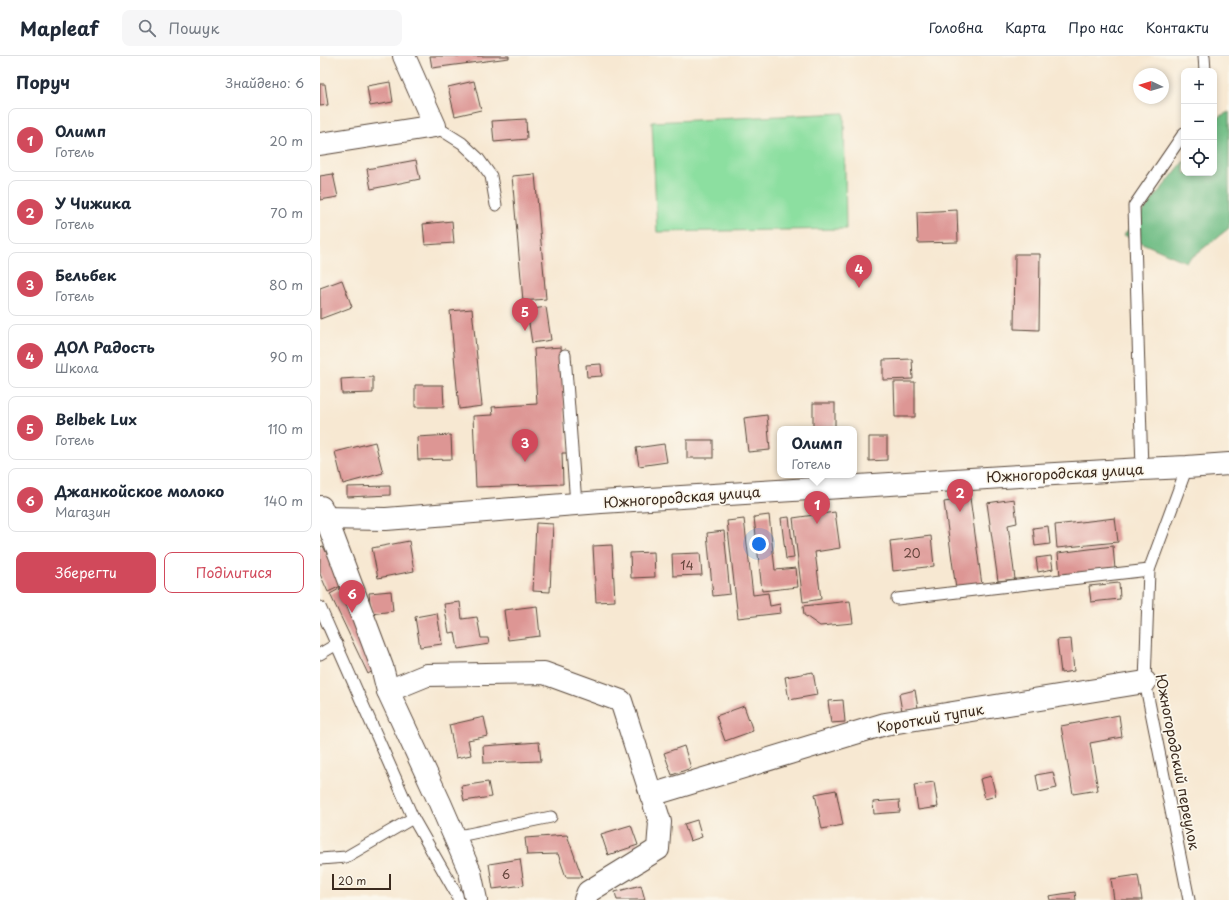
<!DOCTYPE html>
<html lang="uk">
<head>
<meta charset="utf-8">
<style>
	body { margin:0; font-family:"Playpen Sans",sans-serif; background:#f6f6f7; color:#1f2937 }
	.controls { position:absolute; right:12px; top:12px; display:grid; overflow:hidden; border-radius:8px; box-shadow:0 2px 6px #0003 }
	.controls button { width:36px; height:36px; display:grid; place-items:center; padding:0; border:0; border-bottom:1px solid #e0e1e3; background:#fff; color:#1f2937; font:20px sans-serif }
	.compass { position:absolute; left:813px; top:12px; width:36px; height:36px; border-radius:50%; background:#fff; box-shadow:0 2px 6px #0003; rotate:274deg }
	.scale { position:absolute; left:12px; bottom:10px; width:59px; box-sizing:border-box; padding-left:4px; border:2px solid #3b2a1e; border-top:0; font-size:11px; line-height:14px; white-space:nowrap; color:#3b2a1e; -webkit-text-stroke:3px #fbf7ec; paint-order:stroke }
	.you { position:absolute; left:439px; top:488px; width:14px; height:14px; margin:-10px; border:3px solid #fff; border-radius:50%; background:#1a73e8; box-shadow:0 0 0 6px #1a73e833 }
	.badge { display:grid; place-items:center; width:26px; height:26px; border-radius:50%; background:#d1495b; color:#fff; font-size:13px; font-weight:700 }
	.pin { position:absolute; translate:-50% -33px; filter:drop-shadow(0 1px 2px #0008) }
	.pin::after { content:''; position:absolute; top:21px; width:14px; height:12px; background:inherit; clip-path:polygon(0 0,100% 0,50% 100%) }
	.popup { position:absolute; left:457px; top:370px; width:80px; height:52px; box-sizing:border-box; display:grid; place-content:center; border-radius:8px; background:#fff; filter:drop-shadow(0 1px 3px #0005); font-size:13px; white-space:nowrap; color:#747a83 }
	.popup b { font-size:15px; color:#1f2937 }
	.popup::after { content:''; position:absolute; left:50%; top:100%; margin-left:-8px; border:8px solid transparent; border-top-color:#fff }
	.list { margin:0; padding:0; list-style:none }
	h2 { display:flex; justify-content:space-between; align-items:center; height:52px; margin:0; padding:0 16px; font-size:17px }
	h2 small { font-size:13px; font-weight:400; color:#747a83 }
	.list li { display:grid; grid-template-columns:26px 1fr auto; gap:12px; align-items:center; box-sizing:border-box; height:64px; margin:0 8px 8px; padding:0 8px; border:1px solid #e0e1e3; border-radius:8px }
	.list b { display:block; font-size:15px; white-space:nowrap }
	.list p { margin:0; font-size:13px; white-space:nowrap; color:#747a83 }
	.list em { font-size:13px; font-style:normal; color:#747a83 }
	.actions { display:flex; gap:8px; padding:12px 16px }
	.actions a { flex:1; padding:9px 0; border:1px solid #d1495b; border-radius:8px; text-align:center; font-size:14px; color:#d1495b }
	.actions .main { background:#d1495b; color:#fff }
	.icon { flex:none; width:22px; height:22px; fill:none; stroke:currentColor; stroke-width:2; stroke-linecap:round; stroke-linejoin:round }
	.map { position:relative; flex:none; width:909px; height:844px; overflow:hidden }
	header { display:flex; align-items:center; gap:24px; box-sizing:border-box; height:56px; padding:0 20px; background:#fff; border-bottom:1px solid #e0e1e3 }
	header strong { font-size:19px }
	nav { display:flex; gap:22px; margin-inline-start:auto; font-size:14px }
	.search { width:280px; height:36px; background:#f6f6f7; display:flex; align-items:center; gap:10px; box-sizing:border-box; padding:0 14px; border-radius:8px; color:#747a83; font-size:15px }
	main { display:flex }
	aside { flex:1; background:#fff }
	.map>svg:first-child { display:block }
	.green { fill:#8cdfa0; stroke:#64845f }
	.forest { fill:#71be86; stroke:#567452 }
	.building { fill:#dd9694 }
	.lines { fill:none; stroke-linecap:round; stroke-linejoin:round }
	.lane-casing { stroke:#574639; stroke-width:13 }
	.street-casing { stroke:#574639; stroke-width:24 }
	.lane { stroke:#fff; stroke-width:11 }
	.street { stroke:#fff; stroke-width:22 }
	.labels { text-anchor:middle; dominant-baseline:central; stroke-width:3.5; stroke-linejoin:round; paint-order:stroke }
	.number-label { font-size:12px; fill:#64453c }
	.street-label { font-size:14px; fill:#3b2a1e; stroke:#fbf7ec }
</style>
</head>
<body>
<header>
<strong>Mapleaf</strong>
<div class="search"><svg class="icon" aria-label="search" viewBox="0 0 24 24"><circle cx="10" cy="10" r="6"/><path d="M15 15l6 6"/></svg>Пошук</div>
<nav><a>Головна</a><a>Карта</a><a>Про нас</a><a>Контакти</a></nav>
</header>
<main>
<aside>
<h2>Поруч<small>Знайдено: 6</small></h2>
<ul class="list">
<li><span class="badge">1</span><div><b>Олимп</b><p>Готель</p></div><em>20 m</em></li>
<li><span class="badge">2</span><div><b>У Чижика</b><p>Готель</p></div><em>70 m</em></li>
<li><span class="badge">3</span><div><b>Бельбек</b><p>Готель</p></div><em>80 m</em></li>
<li><span class="badge">4</span><div><b>ДОЛ Радость</b><p>Школа</p></div><em>90 m</em></li>
<li><span class="badge">5</span><div><b>Belbek Lux</b><p>Готель</p></div><em>110 m</em></li>
<li><span class="badge">6</span><div><b>Джанкойское молоко</b><p>Магазин</p></div><em>140 m</em></li>
</ul>
<div class="actions"><a class="main">Зберегти</a><a>Поділитися</a></div>
</aside>
<div class="map">
<svg width="909" height="844" viewBox="0 0 909 844">
	<rect width="100%" height="100%" fill="#fbf7ec"/>
	<filter id="ink" filterUnits="userSpaceOnUse"><feTurbulence type="fractalNoise" baseFrequency=".025" numOctaves="2"/><feDisplacementMap in="SourceGraphic" scale="8" xChannelSelector="R" yChannelSelector="G"/><feConvolveMatrix kernelMatrix="1 2 1 2 8 2 1 2 1" color-interpolation-filters="sRGB"/></filter>
	<filter id="wash" filterUnits="userSpaceOnUse"><feTurbulence type="fractalNoise" baseFrequency=".012" numOctaves="4" result="noise"/><feDisplacementMap in="SourceGraphic" scale="16" xChannelSelector="R" yChannelSelector="G"/><feGaussianBlur stdDeviation="0.9" result="paint"/><feColorMatrix in="noise" values="0 0 0 0 0 0 0 0 0 0 0 0 0 0 0 0 0 1.4 0 .05"/><feComposite in="paint" operator="in"/></filter>
	<g filter="url(#wash)">
		<rect width="100%" height="100%" fill="#f7e8d2"/>
		<!-- green -->
		<path class="green" d="M524 57 526 173 337 176 332 66Z"/>
		<!-- forest -->
		<path class="forest" d="M909 56V172L866 206 804 179 864 105V117H894V68L900 60Z"/>
		<g id="blocks">
			<!-- building -->
			<g class="building">
				<path d="M110 0H189V2L112 12Z"/>
				<path d="M154 25 161 54 135 60 128 31Z"/>
				<path d="M70 26 73 46 50 50 47 30Z"/>
				<path d="M0 28H5L8 49 0 50Z"/>
				<path d="M206 63 207 83 174 86 172 65Z"/>
				<path d="M96 104 100 123 51 133 47 113Z"/>
				<path d="M13 118 18 141 0 144V120Z"/>
				<path d="M215 118 226 243 203 245 192 120Z"/>
				<path d="M637 154 638 186 598 187 597 156Z"/>
				<path d="M132 165 134 187 105 189 103 168Z"/>
				<path d="M695 198H720L719 274 694 273Z"/>
				<path d="M22 224 32 251 0 263V232Z"/>
				<path d="M226 251 231 284 212 287 207 254Z"/>
				<path d="M152 253 162 350 139 353 130 255Z"/>
				<path d="M241 291 248 397H242L243 428 156 431 153 360 173 359 172 351 217 348 214 293Z"/>
				<path d="M592 303 593 323 563 324V304Z"/>
				<path d="M281 308 282 320 267 321 266 309Z"/>
				<path d="M53 321V337L22 338 21 323Z"/>
				<path d="M574 326H595V361H575Z"/>
				<path d="M95 329H123L124 351H95Z"/>
				<rect x="493" y="347" width="22" height="26"/>
				<path d="M447 359 450 394 428 396 424 362Z"/>
				<path d="M131 379 132 403 98 404 97 381Z"/>
				<path d="M549 381H567V404L549 405Z"/>
				<rect x="367" y="384" width="26" height="18"/>
				<path d="M55 386 63 417 23 428 15 396Z"/>
				<path d="M344 388 347 406 319 410 316 392Z"/>
				<path d="M70 430V439L27 441V431Z"/>
				<path d="M650 442 662 529 636 533 624 446Z"/>
				<path d="M694 443 697 467 688 469 695 523 678 525 667 447Z"/>
				<path d="M515 456 520 492 495 496 501 543 483 546 473 462Z"/>
				<path d="M449 459 455 514 476 512 478 531 442 535 434 461Z"/>
				<path d="M469 461 474 502 466 503 461 462Z"/>
				<path d="M795 462 798 486 737 492 735 469Z"/>
				<path d="M424 463 433 539 448 537 450 550 460 548 461 557 418 562 407 465Z"/>
				<path d="M216 467 233 468 230 536 213 535Z"/>
				<path d="M728 470 730 488 715 490 713 472Z"/>
				<path d="M404 475 410 538 393 540 387 477Z"/>
				<path d="M611 480 614 510 573 515 570 485Z"/>
				<path d="M89 485 94 515 58 522 52 492Z"/>
				<path d="M292 489 295 545 276 546 273 490Z"/>
				<path d="M3 490 23 529 8 536 0 518V491Z"/>
				<path d="M793 490 795 513 740 520 738 497Z"/>
				<path d="M334 496 335 521 311 522 310 497Z"/>
				<path d="M380 497 382 519 353 520 352 498Z"/>
				<path d="M731 500 733 513 718 516 716 502Z"/>
				<path d="M799 527 800 543 771 546 769 530Z"/>
				<path d="M23 531 59 611 48 618 10 538Z"/>
				<path d="M71 535 73 555 51 558 49 537Z"/>
				<path d="M530 545 533 567 500 570 484 559 483 550Z"/>
				<path d="M140 546 142 563 157 561 161 582H168L169 588 138 593 135 576 129 577 124 548Z"/>
				<path d="M217 550 220 580 188 584 184 554Z"/>
				<path d="M117 557 122 588 100 591 95 561Z"/>
				<path d="M751 583 754 615 741 617 737 584Z"/>
				<path d="M493 616 497 639 469 644 465 621Z"/>
				<path d="M595 634 598 652 582 655 579 638Z"/>
				<path d="M523 644 525 666 511 667 508 645Z"/>
				<path d="M424 650 433 675 405 685 396 660Z"/>
				<path d="M799 659 802 681 770 687 778 734 753 738 741 670Z"/>
				<path d="M164 661 168 680 148 684 151 699 136 702 129 669Z"/>
				<path d="M219 686 221 705 164 707 163 690Z"/>
				<path d="M364 690 371 712 352 719 344 697Z"/>
				<path d="M733 716 737 732 719 736 716 719Z"/>
				<path d="M671 720 676 740 665 743 660 723Z"/>
				<path d="M168 726 171 741 144 745 141 730Z"/>
				<path d="M614 726 618 751 598 754 594 729Z"/>
				<path d="M516 734 523 769 502 773 495 738Z"/>
				<path d="M579 744 580 756 554 758 553 746Z"/>
				<path d="M377 764 382 781 370 785 364 768Z"/>
				<path d="M311 769 318 789 288 799 281 778Z"/>
				<path d="M247 779 262 821H246L238 798 207 799 205 782Z"/>
				<path d="M200 803 204 829 173 833 169 808Z"/>
				<path d="M818 819 822 844H794L791 823Z"/>
				<path d="M321 829 325 844H297L295 836Z"/>
				<path d="M755 836 756 844H730L729 840Z"/>
			</g>
		</g>
	</g>
	<g filter="url(#ink)">
		<use href="#blocks" fill-opacity="0" stroke="#574639" stroke-width="1"/>
		<g class="lines">
			<defs>
				<g id="lane">
					<path d="M884 0 885 15"/>
					<path d="M115 70 142 87 158 102 171 120 176 149"/>
					<path d="M245 299 256 448"/>
					<path d="M867 411 829 514 825 626 869 844"/>
					<path d="M822 413 814 150 864 77"/>
					<path d="M577 543 829 514"/>
					<path d="M0 551 93 762 26 801 0 803"/>
					<path d="M0 598 17 588"/>
					<path d="M93 762 137 839 138 844"/>
					<path d="M134 781 231 761"/>
				</g>
				<g id="street">
					<path d="M0 88 115 70 84 0"/>
					<path d="M1 451 6 462 62 611 68 635 120 747 150 816 156 844"/>
					<path d="M0 462 66 463 281 446 683 421 822 413 867 411 909 408"/>
					<path d="M68 635 107 619 224 617 301 645 340 766 338 793 268 836 265 844"/>
					<path d="M331 739 565 668 825 626"/>
				</g>
			</defs>
			<!-- lane casing -->
			<use href="#lane" class="lane-casing"/>
			<!-- street casing -->
			<use href="#street" class="street-casing"/>
			<!-- lane -->
			<use href="#lane" class="lane"/>
			<!-- street -->
			<use href="#street" class="street"/>
		</g>
	</g>
	<g class="labels">
		<!-- number labels -->
		<g class="number-label">
			<text x="592" y="497">20</text>
			<text x="367" y="509">14</text>
			<text x="186" y="818">6</text>
		</g>
		<!-- street labels -->
		<g class="street-label">
			<text transform="translate(745 417) rotate(-3)">Южногородская улица</text>
			<text transform="translate(362 441) rotate(-4)">Южногородская улица</text>
			<text transform="translate(610 662) rotate(-10)">Короткий тупик</text>
			<text transform="translate(858 706) rotate(79)">Южногородский переулок</text>
		</g>
	</g>
</svg>
<div class="controls">
<button>+</button>
<button>−</button>
<button><svg class="icon" aria-label="locate" viewBox="0 0 24 24"><circle cx="12" cy="12" r="6"/><path d="M12 2v4M12 18v4M2 12h4M18 12h4"/></svg></button>
</div>
<svg class="compass" viewBox="-18 -18 36 36"><path d="M0-13l5 13h-10z" fill="#e53935"/><path d="M0 13l5-13h-10z" fill="#747a83"/></svg>
<div class="scale">20 m</div>
<div class="you"></div>
<div class="pin badge" style="left:497px;top:468px">1</div>
<div class="popup"><b>Олимп</b>Готель</div>
<div class="pin badge" style="left:640px;top:456px">2</div>
<div class="pin badge" style="left:205px;top:406px">3</div>
<div class="pin badge" style="left:539px;top:232px">4</div>
<div class="pin badge" style="left:205px;top:275px">5</div>
<div class="pin badge" style="left:32px;top:557px">6</div>
</div>
</main>
</body>
</html>
